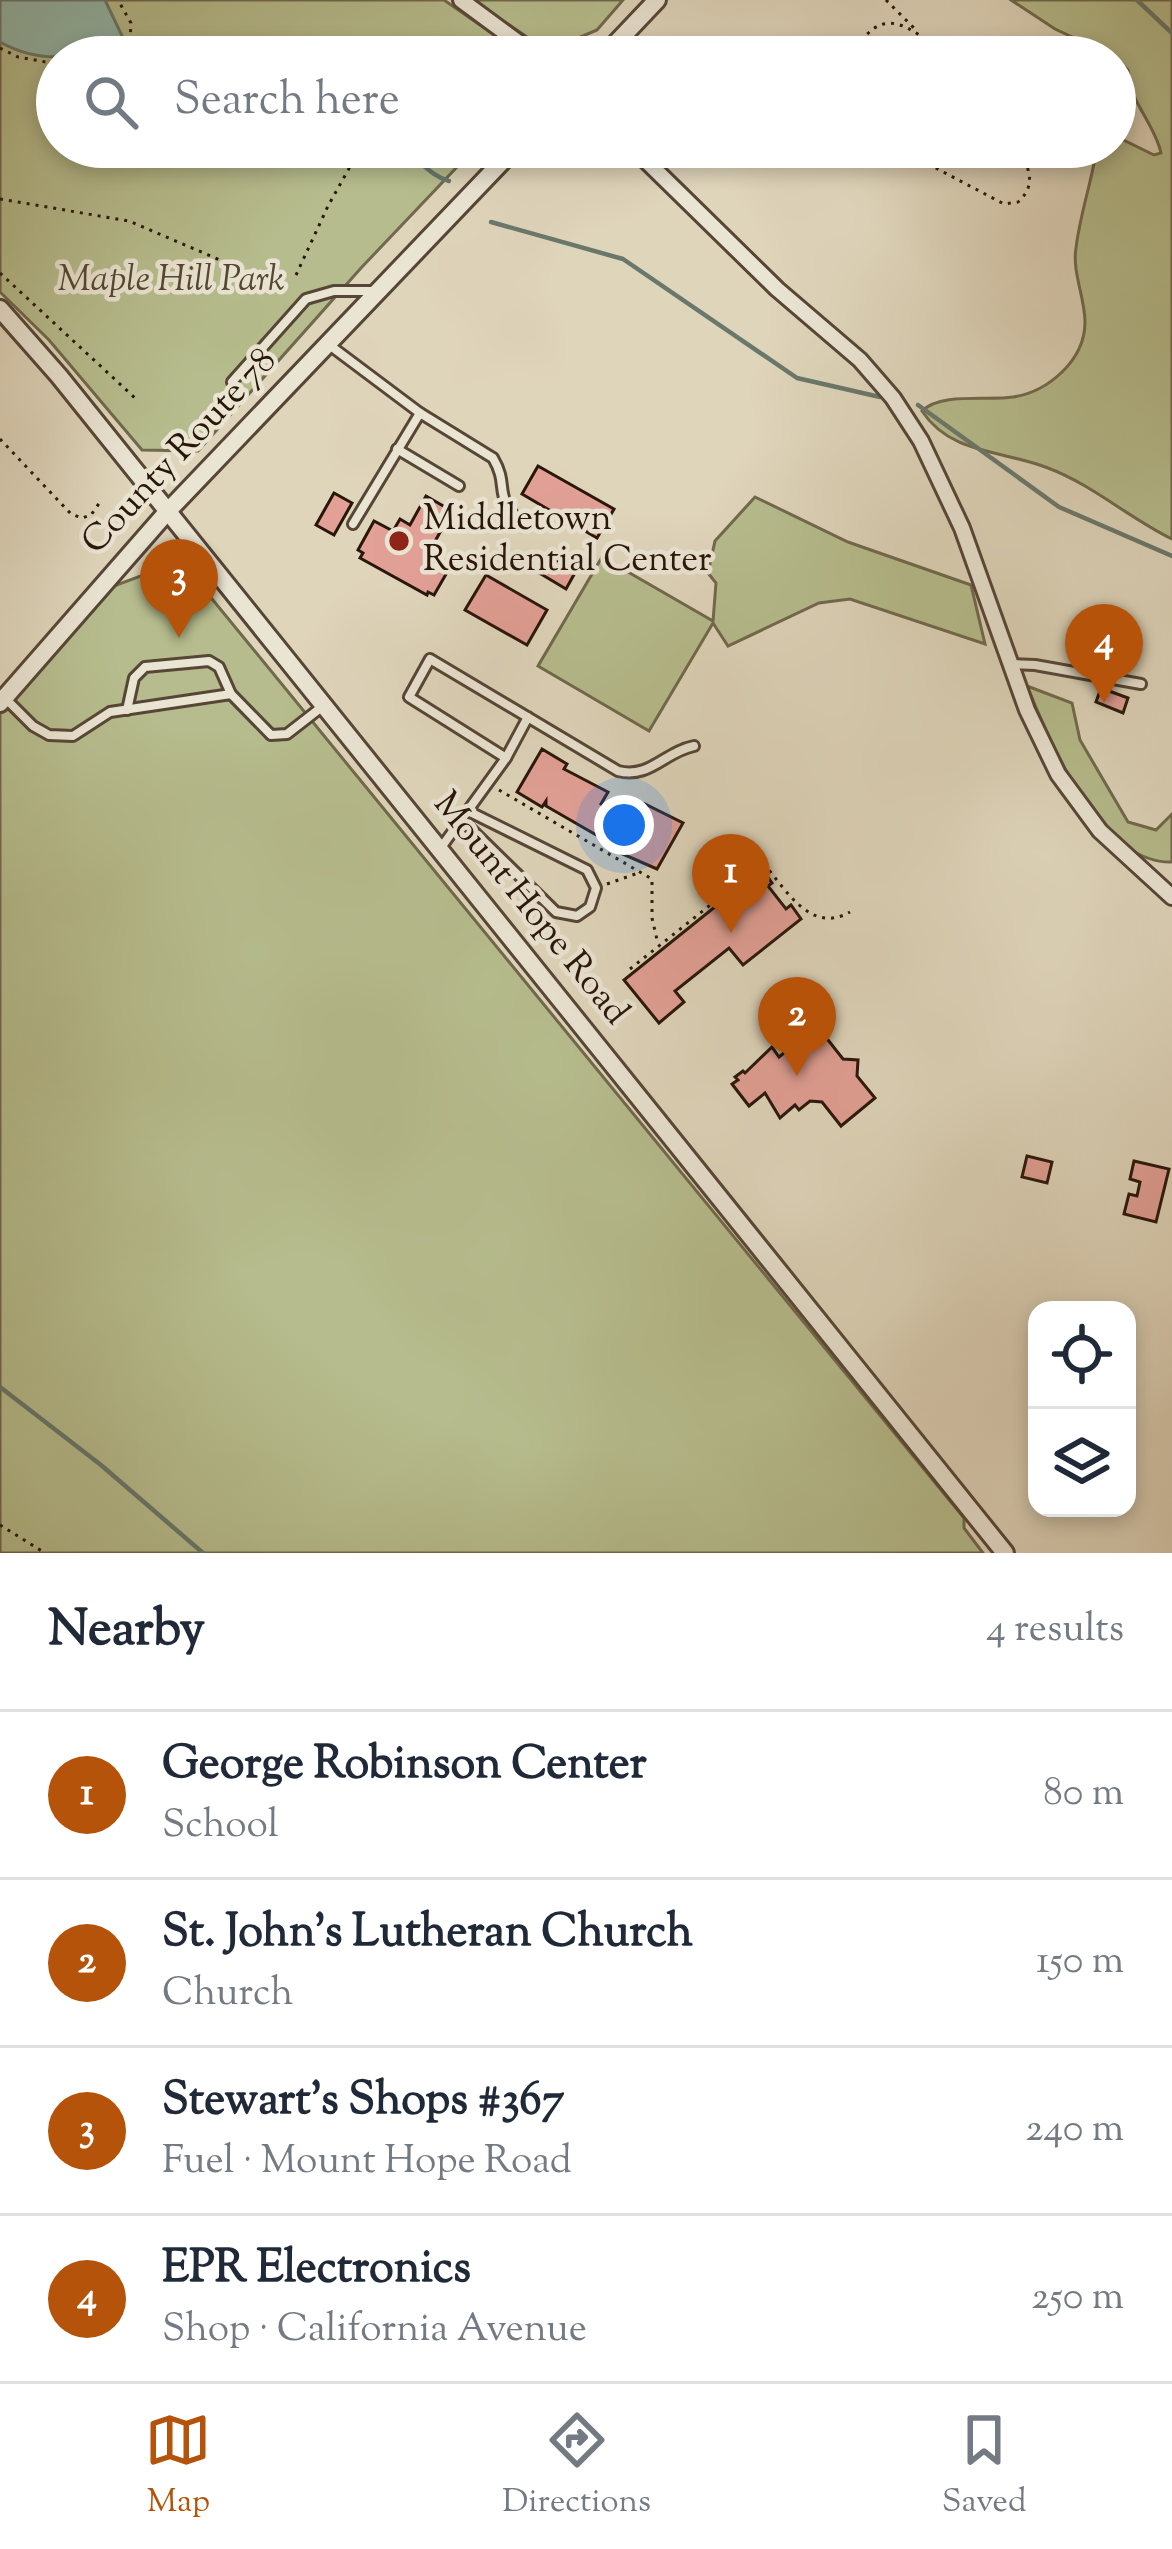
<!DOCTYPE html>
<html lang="en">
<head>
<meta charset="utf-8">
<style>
	body { margin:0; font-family:"Sorts Mill Goudy",serif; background:#f2f2f3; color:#1f2937 }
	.controls { position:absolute; right:36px; bottom:36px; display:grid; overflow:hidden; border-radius:24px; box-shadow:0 6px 18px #0003 }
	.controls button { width:108px; height:108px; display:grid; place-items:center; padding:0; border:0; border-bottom:3px solid #e0e1e3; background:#fff; color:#1f2937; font:60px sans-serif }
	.you { position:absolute; left:624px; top:825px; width:42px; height:42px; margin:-30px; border:9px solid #fff; border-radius:50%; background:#1a73e8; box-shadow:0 0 0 18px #1a73e833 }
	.badge { display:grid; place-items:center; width:78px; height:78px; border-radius:50%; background:#b45309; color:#fff; font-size:39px; font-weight:700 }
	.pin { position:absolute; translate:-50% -99px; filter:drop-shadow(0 3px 6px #0008) }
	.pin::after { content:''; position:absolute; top:63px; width:42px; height:36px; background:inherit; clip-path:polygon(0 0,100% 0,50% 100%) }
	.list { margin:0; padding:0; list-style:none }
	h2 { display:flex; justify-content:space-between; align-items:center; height:156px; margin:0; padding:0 48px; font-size:51px }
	h2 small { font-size:39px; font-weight:400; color:#747a83 }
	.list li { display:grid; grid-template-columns:78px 1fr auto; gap:36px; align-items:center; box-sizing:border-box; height:168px; padding:0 48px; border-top:3px solid #e0e1e3 }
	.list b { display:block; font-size:45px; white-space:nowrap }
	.list p { margin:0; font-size:39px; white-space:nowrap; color:#747a83 }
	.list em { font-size:39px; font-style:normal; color:#747a83 }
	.icon { flex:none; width:66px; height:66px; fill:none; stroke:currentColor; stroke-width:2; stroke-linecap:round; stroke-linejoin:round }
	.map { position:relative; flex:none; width:1172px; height:1553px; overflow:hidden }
	.search { position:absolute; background:#fff; box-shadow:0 6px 18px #0003; left:36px; right:36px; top:36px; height:132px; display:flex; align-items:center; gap:30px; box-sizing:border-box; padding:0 42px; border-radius:66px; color:#747a83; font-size:45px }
	.sheet { height:828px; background:#fff }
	nav { display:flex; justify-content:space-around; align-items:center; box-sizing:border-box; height:168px; border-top:3px solid #e0e1e3; background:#fff; font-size:33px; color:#747a83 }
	nav a { display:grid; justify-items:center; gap:6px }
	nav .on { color:#b45309 }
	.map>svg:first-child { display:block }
	.green { fill:#b6bc8d; stroke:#70694c; stroke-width:3 }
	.water { fill:#94b9ac; stroke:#69786b; stroke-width:3 }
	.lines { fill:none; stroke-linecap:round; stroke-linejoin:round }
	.stream { stroke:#69786b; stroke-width:4.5 }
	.building { fill:#e2a096; stroke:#29160a; stroke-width:3 }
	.service-casing { stroke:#564636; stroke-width:14 }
	.minor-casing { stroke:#564636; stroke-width:20 }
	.tertiary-casing { stroke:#564636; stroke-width:22 }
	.path { stroke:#29160a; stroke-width:3; stroke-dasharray:3 6; stroke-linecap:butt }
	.service { stroke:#eae4d3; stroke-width:8 }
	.minor { stroke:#eae4d3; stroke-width:14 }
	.tertiary { stroke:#eae4d3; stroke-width:16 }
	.poi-dot { fill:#8f2418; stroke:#eae4d3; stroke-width:4.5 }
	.labels { text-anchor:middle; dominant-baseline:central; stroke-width:9; stroke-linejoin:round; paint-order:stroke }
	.park-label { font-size:36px; font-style:italic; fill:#534831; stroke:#eae4d3 }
	.street-label { font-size:36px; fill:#29160a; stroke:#eae4d3 }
	.poi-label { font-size:36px; fill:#29160a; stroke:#eae4d3; text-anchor:start }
</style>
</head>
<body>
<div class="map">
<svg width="1172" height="1553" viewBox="0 0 1172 1553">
	<rect width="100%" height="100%" fill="#dfd5bb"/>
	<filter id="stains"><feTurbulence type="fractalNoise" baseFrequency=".00167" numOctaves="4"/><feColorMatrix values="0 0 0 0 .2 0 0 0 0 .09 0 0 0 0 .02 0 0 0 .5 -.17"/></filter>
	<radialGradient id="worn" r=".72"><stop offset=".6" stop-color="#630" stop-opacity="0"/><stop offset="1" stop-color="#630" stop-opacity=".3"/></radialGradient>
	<!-- green -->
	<g class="green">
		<path d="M0 0H444L526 57H57V147H476L361 268 198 451 142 450 49 340 0 292Z"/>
		<path d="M472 0H623L597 30 548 51Z"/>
		<path d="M1011 0H1172V539C1129 518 1093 485 1048 468 1003 450 951 455 922 411 941 392 987 401 1013 397 1047 392 1085 361 1085 322 1085 298 1072 272 1076 248 1080 214 1092 181 1097 147H1115V136L1154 155 1161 153C1155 124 1128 100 1128 70L1115 57 1055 29Z"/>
		<path d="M755 497 848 542 971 585 985 644 850 599 819 603 728 646 713 623 649 731 538 666 602 557 713 621 716 583 708 573 715 541Z"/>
		<path d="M181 561 964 1518V1528L983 1553H0V710L111 587Z"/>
		<path d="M1027 686 1072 703 1080 740 1128 822 1156 830 1172 814V862C1099 864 1050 741 1027 686Z"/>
	</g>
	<!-- water -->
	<path class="water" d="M0 0H105L125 42C81 57 43 66 0 42Z"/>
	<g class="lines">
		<!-- stream -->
		<g class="stream">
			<path d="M1137 0 1172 33"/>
			<path d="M125 42 134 49"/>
			<path d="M395 147C416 153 427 175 449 181"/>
			<path d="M491 222 623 259 797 378 880 397"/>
			<path d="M918 405 1059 507 1172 556"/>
			<path d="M0 1387 101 1465 203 1553"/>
		</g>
	</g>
	<!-- building -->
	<g class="building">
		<path d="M538 466 614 509 597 538 522 494Z"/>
		<path d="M334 493 352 503 334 535 316 525Z"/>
		<path d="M426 496 452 511 429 552 446 562 444 566 449 569 434 595 428 592 427 595 360 558 363 553 358 550 374 521 393 531 400 519 410 525Z"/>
		<path d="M546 554 576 571 566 589 536 571Z"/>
		<path d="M486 575 547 610 527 645 465 610Z"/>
		<path d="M1101 688 1128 698 1123 713 1096 702Z"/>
		<path d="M542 749 567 764 564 769 608 792 601 804 634 824 645 804 683 823 657 869 618 852 623 843 620 842 617 847 546 806V801L542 807 517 792Z"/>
		<path d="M762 869 772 883 768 886 786 909 791 905 801 919 743 965 729 948 675 991 684 1002 659 1023 624 980Z"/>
		<path d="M817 1026 843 1059 858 1060 857 1076 875 1098 841 1126 822 1102 810 1101 799 1110 795 1105 780 1118 765 1093 749 1106 732 1084 738 1080 735 1077 743 1071 745 1073 772 1047 779 1057Z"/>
		<path d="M1027 1156 1052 1162 1047 1183 1022 1177Z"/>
		<path d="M1134 1161 1169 1169 1156 1222 1124 1214 1129 1194 1137 1196 1140 1182 1130 1179Z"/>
	</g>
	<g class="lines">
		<defs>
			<g id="service">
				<path d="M328 344 420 413 493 458C511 489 490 492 524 527"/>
				<path d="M232 382 306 299 334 291H375"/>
				<path d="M397 449 459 486"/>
				<path d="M353 524 420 413"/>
				<path d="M1012 664 1035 665 1141 684"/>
				<path d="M5 698 33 726 49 735 73 736 110 712 231 694 271 735 287 734 323 706"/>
				<path d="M127 710 134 678 145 667 209 661 219 667 231 694"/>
				<path d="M528 717 506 758 409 697 430 659 618 771C650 779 664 752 694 746"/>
				<path d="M462 820 556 912 577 916 590 907 596 888 587 870 468 811"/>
				<path d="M440 849 506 758"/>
			</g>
			<g id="minor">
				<path d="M461 0 538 57"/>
				<path d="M632 147 777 289 860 360 893 398 921 441 962 528 1027 710 1058 774 1100 831 1172 897"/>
			</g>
			<g id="tertiary">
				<path d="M603 57 657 0"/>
				<path d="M0 309 59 376 1005 1553"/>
				<path d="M0 703 167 512 516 147"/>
			</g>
		</defs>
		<!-- service casing -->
		<use href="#service" class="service-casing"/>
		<!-- minor casing -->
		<use href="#minor" class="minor-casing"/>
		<!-- tertiary casing -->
		<use href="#tertiary" class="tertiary-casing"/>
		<!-- path -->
		<g class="path">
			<path d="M886 0 914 28"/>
			<path d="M0 48 18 57 57 64"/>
			<path d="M117 54 130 40 131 23 118 0"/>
			<path d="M105 57 117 54 121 57"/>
			<path d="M853 57C879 0 911 26 946 57"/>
			<path d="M896 147 1004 204 1018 202C1038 184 1028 167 1018 147"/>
			<path d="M0 199 129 221 234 266"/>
			<path d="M0 273 135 398"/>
			<path d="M296 275 328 206 361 147"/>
			<path d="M0 439 71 514 82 518 91 515 100 502"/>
			<path d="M499 790 652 879V918L658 944"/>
			<path d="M707 860 732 885"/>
			<path d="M607 884 638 873"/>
			<path d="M630 969 763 863C786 889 810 935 850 912"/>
			<path d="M0 1525 45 1553"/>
		</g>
		<!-- service -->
		<use href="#service" class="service"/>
		<!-- minor -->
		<use href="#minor" class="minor"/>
		<!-- tertiary -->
		<use href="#tertiary" class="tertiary"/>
	</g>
	<!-- markers -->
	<circle class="poi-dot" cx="399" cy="541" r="12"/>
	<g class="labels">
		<!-- park labels -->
		<g class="park-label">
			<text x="171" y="281">Maple Hill Park</text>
		</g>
		<!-- street labels -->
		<g class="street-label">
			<text transform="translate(180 452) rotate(-47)">County Route 78</text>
			<text transform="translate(530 909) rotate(51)">Mount Hope Road</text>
		</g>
		<!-- poi labels -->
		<g class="poi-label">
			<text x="423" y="520">Middletown<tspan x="423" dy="41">Residential Center</tspan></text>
		</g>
	</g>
	<rect width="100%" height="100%" filter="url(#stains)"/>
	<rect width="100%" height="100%" fill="url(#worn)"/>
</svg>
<div class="controls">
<button><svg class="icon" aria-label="locate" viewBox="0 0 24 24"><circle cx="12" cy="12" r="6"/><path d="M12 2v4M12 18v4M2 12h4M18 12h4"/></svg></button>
<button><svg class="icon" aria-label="layers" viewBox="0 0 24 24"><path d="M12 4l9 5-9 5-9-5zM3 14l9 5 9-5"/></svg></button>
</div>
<div class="you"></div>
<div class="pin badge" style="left:731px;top:933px">1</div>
<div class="pin badge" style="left:797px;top:1076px">2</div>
<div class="pin badge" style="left:179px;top:638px">3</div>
<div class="pin badge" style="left:1104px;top:703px">4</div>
<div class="search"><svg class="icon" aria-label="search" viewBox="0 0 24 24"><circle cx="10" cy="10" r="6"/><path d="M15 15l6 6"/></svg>Search here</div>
</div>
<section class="sheet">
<h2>Nearby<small>4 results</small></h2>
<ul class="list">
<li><span class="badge">1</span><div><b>George Robinson Center</b><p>School</p></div><em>80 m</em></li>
<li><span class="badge">2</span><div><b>St. John's Lutheran Church</b><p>Church</p></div><em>150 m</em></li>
<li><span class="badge">3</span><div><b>Stewart's Shops #367</b><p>Fuel · Mount Hope Road</p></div><em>240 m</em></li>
<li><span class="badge">4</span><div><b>EPR Electronics</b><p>Shop · California Avenue</p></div><em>250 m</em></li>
</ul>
</section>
<nav>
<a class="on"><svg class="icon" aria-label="map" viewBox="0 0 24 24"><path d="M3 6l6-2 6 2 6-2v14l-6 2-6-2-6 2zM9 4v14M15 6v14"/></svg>Map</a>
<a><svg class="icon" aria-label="directions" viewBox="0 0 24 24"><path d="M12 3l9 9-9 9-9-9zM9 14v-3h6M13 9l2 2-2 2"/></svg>Directions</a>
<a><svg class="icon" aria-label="saved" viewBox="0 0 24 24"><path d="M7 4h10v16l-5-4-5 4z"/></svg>Saved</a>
</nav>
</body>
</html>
